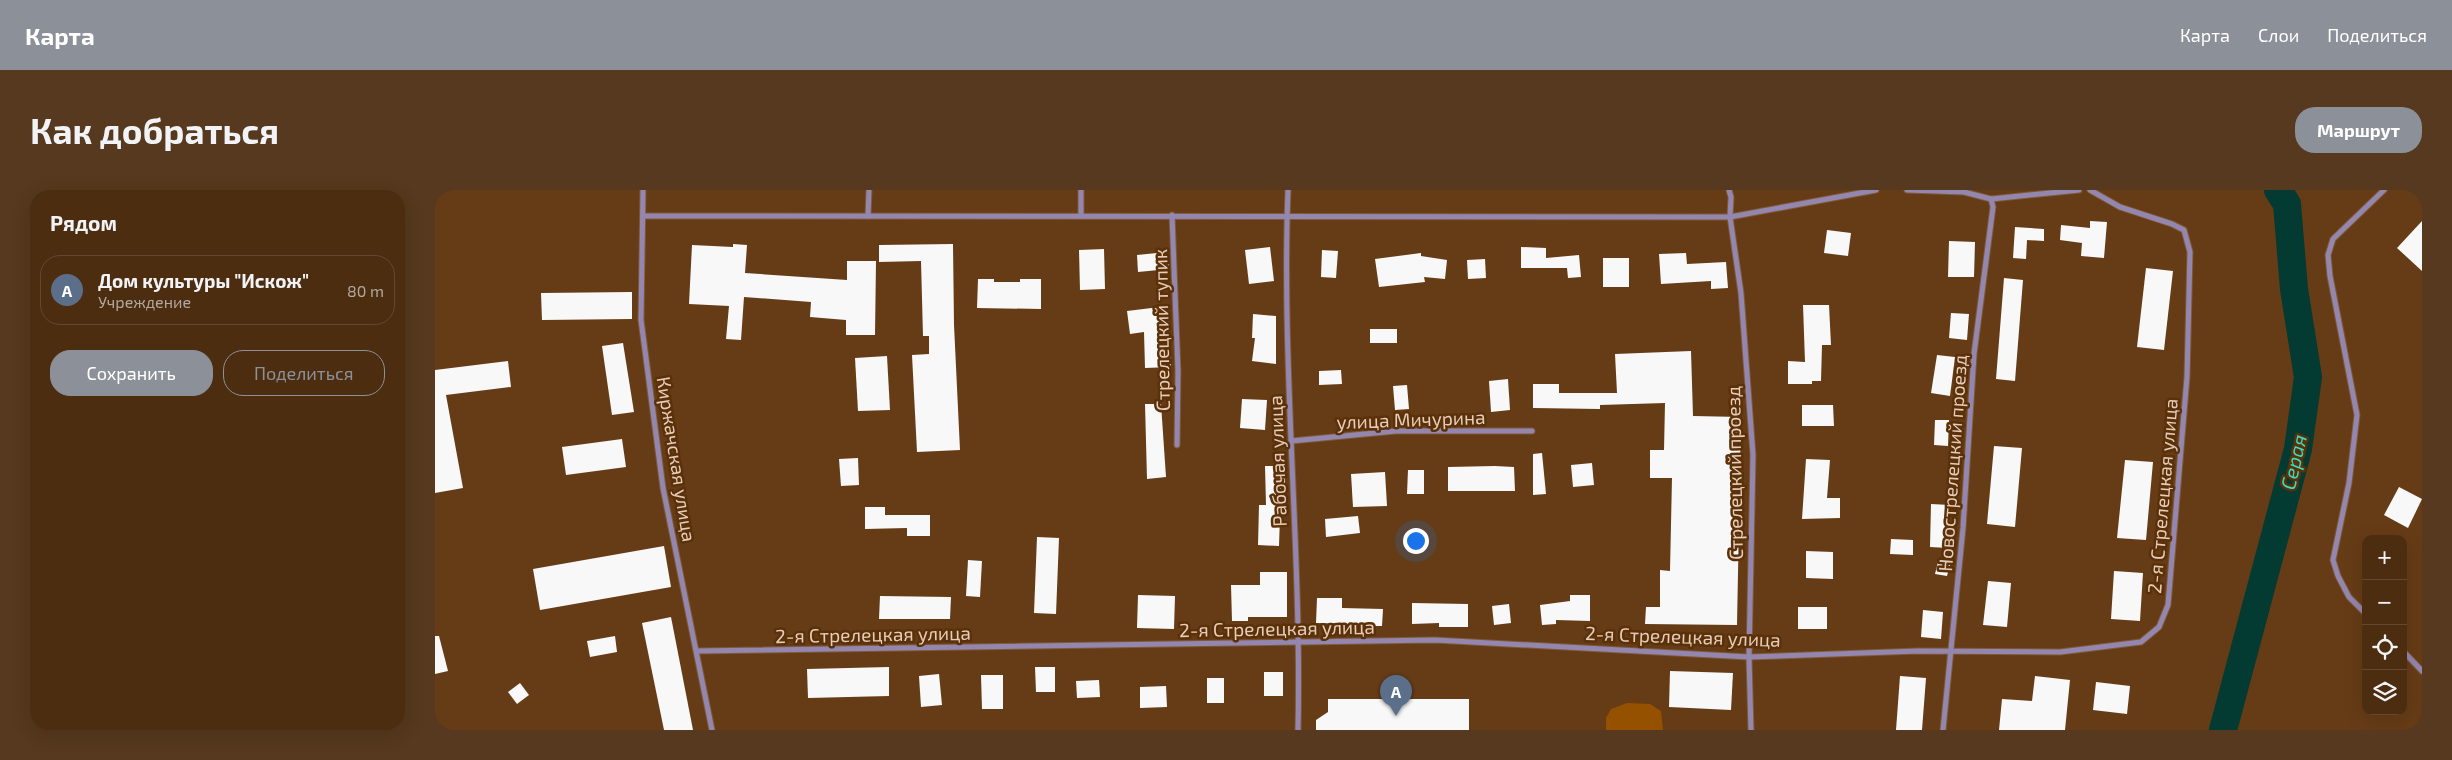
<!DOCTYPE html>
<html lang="ru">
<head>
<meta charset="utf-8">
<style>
	body { margin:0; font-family:"Exo 2",sans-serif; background:#56391e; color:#f1f3f6 }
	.controls { position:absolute; right:15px; bottom:15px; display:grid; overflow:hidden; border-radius:10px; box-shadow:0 5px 20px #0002 }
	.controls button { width:45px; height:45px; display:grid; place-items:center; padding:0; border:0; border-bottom:1px solid #634930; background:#4c2d10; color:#f1f3f6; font:25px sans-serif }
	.you { position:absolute; left:980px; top:350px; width:18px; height:18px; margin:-12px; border:4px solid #fff; border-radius:50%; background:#1a73e8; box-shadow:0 0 0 8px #1a73e833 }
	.badge { display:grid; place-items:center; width:32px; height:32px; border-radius:50%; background:#8c9099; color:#fff; font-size:16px; font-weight:700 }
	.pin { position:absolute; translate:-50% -41px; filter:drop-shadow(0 1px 2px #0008) }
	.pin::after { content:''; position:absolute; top:26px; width:18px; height:15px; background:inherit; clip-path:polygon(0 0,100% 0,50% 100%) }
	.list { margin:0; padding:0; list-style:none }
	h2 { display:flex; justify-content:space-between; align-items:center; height:65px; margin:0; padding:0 20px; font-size:21px }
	h2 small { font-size:16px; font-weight:400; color:#b2a89f }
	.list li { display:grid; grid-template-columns:32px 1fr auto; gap:15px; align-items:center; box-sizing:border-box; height:70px; margin:0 10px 10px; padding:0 10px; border:1px solid #634930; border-radius:20px }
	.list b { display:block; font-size:19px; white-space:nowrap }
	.list p { margin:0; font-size:16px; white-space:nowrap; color:#b2a89f }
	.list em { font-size:16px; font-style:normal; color:#b2a89f }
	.actions { display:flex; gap:10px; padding:15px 20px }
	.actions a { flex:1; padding:11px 0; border:1px solid #8c9099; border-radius:20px; text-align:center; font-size:18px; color:#8c9099 }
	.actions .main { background:#8c9099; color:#fff }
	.icon { flex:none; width:28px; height:28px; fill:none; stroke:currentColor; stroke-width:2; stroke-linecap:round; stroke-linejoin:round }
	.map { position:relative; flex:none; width:1987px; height:540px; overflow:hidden; border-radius:20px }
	header { display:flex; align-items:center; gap:30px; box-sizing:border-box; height:70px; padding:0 25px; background:#8c9099; color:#fff }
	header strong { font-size:24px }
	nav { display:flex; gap:28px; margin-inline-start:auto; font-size:18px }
	.intro { display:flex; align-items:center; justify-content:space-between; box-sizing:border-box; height:120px; padding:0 30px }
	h1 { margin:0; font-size:35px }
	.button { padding:12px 22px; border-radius:20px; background:#8c9099; color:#fff; font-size:18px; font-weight:700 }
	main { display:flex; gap:30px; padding:0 30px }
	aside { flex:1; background:#4c2d10; border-radius:20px; box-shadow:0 5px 20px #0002 }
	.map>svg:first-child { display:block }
	.green { fill:#965100 }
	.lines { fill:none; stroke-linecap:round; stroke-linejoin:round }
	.river { stroke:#033a32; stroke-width:28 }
	.building { fill:#f8f8f8 }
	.street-casing { stroke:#805937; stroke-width:7 }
	.street { stroke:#9386af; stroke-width:5 }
	.labels { text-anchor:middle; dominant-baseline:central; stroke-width:5; stroke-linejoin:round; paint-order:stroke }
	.street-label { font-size:19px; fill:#e6ccb9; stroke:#5a3109 }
	.water-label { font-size:20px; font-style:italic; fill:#39dbc2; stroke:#5a3109 }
</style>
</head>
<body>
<header>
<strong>Карта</strong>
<nav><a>Карта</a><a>Слои</a><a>Поделиться</a></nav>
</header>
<div class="intro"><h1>Как добраться</h1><a class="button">Маршрут</a></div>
<main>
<aside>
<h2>Рядом<small></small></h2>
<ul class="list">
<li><span class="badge" style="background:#5c6f8a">A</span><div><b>Дом культуры &quot;Искож&quot;</b><p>Учреждение</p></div><em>80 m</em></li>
</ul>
<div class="actions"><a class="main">Сохранить</a><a>Поделиться</a></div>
</aside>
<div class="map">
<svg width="1987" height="540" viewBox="0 0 1987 540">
	<rect width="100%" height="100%" fill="#663c16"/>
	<!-- green -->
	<path class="green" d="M1192 513 1215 514 1226 521 1228 540H1171V528L1176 519Z"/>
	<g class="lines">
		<!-- river -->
		<path class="river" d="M1788 540 1863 259 1873 187 1859 99 1852 14 1843 0"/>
	</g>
	<!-- building -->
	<g class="building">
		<path d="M1655 31 1672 32 1669 68 1646 66 1647 53 1625 50 1626 35 1655 38Z"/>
		<path d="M1987 31V81L1962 58Z"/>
		<path d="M1580 37 1609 39V51L1592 50 1591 69 1578 68Z"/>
		<path d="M1392 40 1416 43 1413 66 1389 63Z"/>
		<path d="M1514 51 1540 52 1539 87H1513Z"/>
		<path d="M298 54 312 55 310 83 412 90V71H441L440 145H411V130L375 127 376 112 309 107 306 150 291 149 294 116 254 114 257 55 298 57Z"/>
		<path d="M518 54 519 135 525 260 482 262 477 165 494 164V146H488L486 71 444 72V55Z"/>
		<path d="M835 57 839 91 814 94 810 60Z"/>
		<path d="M1086 57 1111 58V68L1144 65 1146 87 1133 88 1132 78H1086Z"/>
		<path d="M669 59 670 99 645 100 644 60Z"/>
		<path d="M887 60 903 61 901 88 886 87Z"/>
		<path d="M732 62 734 79 703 82 702 65Z"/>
		<path d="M986 63V66L1012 70 1010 89 989 87 990 92 944 97 940 69Z"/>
		<path d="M1251 63 1252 74 1291 72 1293 98 1276 99V91L1226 94 1224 64Z"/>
		<rect x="1168" y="68" width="26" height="29"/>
		<path d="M1050 69 1051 88 1033 89 1032 70Z"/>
		<path d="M1711 78 1738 81 1729 160 1702 157Z"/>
		<path d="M1569 88 1588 90 1580 191 1561 189Z"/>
		<path d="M543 89H559V92H585V89H606V119L542 118Z"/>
		<path d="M197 102V129L107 130 106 103Z"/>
		<path d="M1368 115H1394L1396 155H1387L1386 191H1377V194H1353V171L1370 172Z"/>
		<path d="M733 116 736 177 710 178 709 142 695 144 692 121Z"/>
		<path d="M1516 123 1534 124 1532 150 1514 148Z"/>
		<path d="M818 124 841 126V174L817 171 820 148H817Z"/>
		<rect x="935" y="139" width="27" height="14"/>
		<path d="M188 153 199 222 177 225 167 156Z"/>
		<path d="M1256 161 1258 226 1306 227 1302 435 1210 434 1211 417H1225V380L1235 381 1237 288H1215V260H1229L1230 213 1165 215V219L1098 218V194H1124V203H1182L1180 164Z"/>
		<path d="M1502 165 1520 167 1515 206 1496 203Z"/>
		<path d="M452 166 455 220 423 221 420 168Z"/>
		<path d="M73 171 76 197 11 205 28 298 0 303V180Z"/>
		<path d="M906 180 907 194 884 195V181Z"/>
		<path d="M1073 189 1075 220 1056 222 1054 191Z"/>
		<path d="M972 195 974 219 960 220 958 196Z"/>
		<path d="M807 209 832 210 830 240 805 238Z"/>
		<path d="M710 214H726L731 287 712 289Z"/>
		<path d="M1367 215H1398L1399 236H1367Z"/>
		<path d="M1500 230H1514L1513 256 1499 255Z"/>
		<path d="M187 249 191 277 131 285 127 257Z"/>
		<path d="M1559 256 1587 258 1580 337 1552 334Z"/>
		<path d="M1107 263 1111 304 1098 305V264Z"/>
		<path d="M423 268 424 295 406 296 404 269Z"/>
		<path d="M1371 269 1395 270 1392 308H1405V328L1367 329Z"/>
		<path d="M1690 270 1718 272 1711 350 1682 348Z"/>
		<path d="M1157 273 1159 295 1138 297 1136 275Z"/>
		<path d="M830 276H850V296L846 297 844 356 823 355 824 315H831Z"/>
		<path d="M1060 276 1079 277 1080 301H1013V277Z"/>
		<path d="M973 280H989V304H972Z"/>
		<path d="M950 282 952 316 918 317 916 284Z"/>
		<path d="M1964 297 1987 309 1973 338 1949 325Z"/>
		<path d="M1496 314 1515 315 1513 358 1495 357Z"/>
		<path d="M430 317H450V325H495V346H472V338L430 339Z"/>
		<path d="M923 326 925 343 891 347 890 329Z"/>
		<path d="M602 347 624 348 621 424 599 423Z"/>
		<path d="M1456 349 1478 350V365L1455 364Z"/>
		<path d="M229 356 236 397 105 420 98 379Z"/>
		<path d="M1371 361 1398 362V389L1371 388Z"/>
		<path d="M533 370 547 371 545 407 531 406Z"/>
		<path d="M1503 372 1515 375 1512 386 1500 384Z"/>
		<path d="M1679 381 1708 383 1705 431 1676 429Z"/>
		<path d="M825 382H852V427H813V431H797L796 395H825Z"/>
		<path d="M1553 391 1576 393 1572 437 1548 435Z"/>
		<path d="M703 405 740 406 739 439 702 438Z"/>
		<path d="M1135 405H1155V431L1121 430V434L1107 435 1105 415 1135 411Z"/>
		<path d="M445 406 516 407 515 429H444Z"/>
		<path d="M882 408H907V418L948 419 947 436H928V434L881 433Z"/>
		<path d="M977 413 1033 414V437H1004V433L977 434Z"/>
		<path d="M1074 414 1076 433 1059 435 1057 416Z"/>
		<rect x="1363" y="417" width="29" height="22"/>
		<path d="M1488 420 1508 422 1506 449 1486 447Z"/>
		<path d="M236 427 258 540H229L207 433Z"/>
		<path d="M0 446H4L13 481 0 484Z"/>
		<path d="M180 446 182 462 155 467 152 451Z"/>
		<path d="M454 477V506L373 508 372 479Z"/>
		<path d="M600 477H620V502H601Z"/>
		<path d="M1235 481 1298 483 1296 520 1234 517Z"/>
		<rect x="829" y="482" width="19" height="24"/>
		<path d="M504 484 507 515 486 517 484 486Z"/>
		<path d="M546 485H568V519H547Z"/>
		<path d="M1465 486 1491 488 1487 540H1461Z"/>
		<path d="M1600 486 1635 490 1630 540H1564L1567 509 1597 511Z"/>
		<rect x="772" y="488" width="17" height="25"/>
		<path d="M664 490 665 507 642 508 641 491Z"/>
		<path d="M1661 492 1695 496 1692 524 1658 520Z"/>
		<path d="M85 493 94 505 82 514 73 502Z"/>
		<path d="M731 496 732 517 705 518V497Z"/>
		<path d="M893 509H1034V540H881V530L893 522Z"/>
	</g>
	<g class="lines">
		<defs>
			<g id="street">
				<path d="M208 0 206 130 228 298 277 540"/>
				<path d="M646 0V25"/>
				<path d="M853 0C846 180 867 360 863 540"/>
				<path d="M1294 0 1296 7 1295 27 1306 103 1318 265 1314 467 1316 540"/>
				<path d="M1472 0 1529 2 1556 9 1644 0"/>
				<path d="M737 25 743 181 742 255"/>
				<path d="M208 26 1295 27 1441 0"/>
				<path d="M433 26 434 0"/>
				<path d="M856 251 961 241H1097"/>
				<path d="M1931 424 1914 407 1903 386 1898 370 1914 293 1922 225 1895 86 1893 65 1898 49 1949 0"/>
				<path d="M262 461 1000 450 1314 467 1483 461 1625 462 1706 452 1724 437 1733 415 1752 187 1755 62 1749 40 1737 34 1685 17 1655 0"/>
				<path d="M1968 461 1987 481"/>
				<path d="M1508 540 1528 338 1539 164 1558 17 1556 9"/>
			</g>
		</defs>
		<!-- street casing -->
		<use href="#street" class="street-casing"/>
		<!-- street -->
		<use href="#street" class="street"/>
	</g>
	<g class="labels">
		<!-- street labels -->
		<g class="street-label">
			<text transform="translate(726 140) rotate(-91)">Стрелецкий тупик</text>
			<text transform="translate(976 229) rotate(-2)">улица Мичурина</text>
			<text transform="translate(242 269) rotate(81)">Киржачская улица</text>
			<text transform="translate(842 271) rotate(-92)">Рабочая улица</text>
			<text transform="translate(1517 273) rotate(-86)">Новострелецкий проезд</text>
			<text transform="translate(1299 283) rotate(-91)">Стрелецкий проезд</text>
			<text transform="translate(1727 306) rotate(-85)">2-я Стрелецкая улица</text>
			<text transform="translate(842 438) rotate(-1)">2-я Стрелецкая улица</text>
			<text transform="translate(438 444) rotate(-1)">2-я Стрелецкая улица</text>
			<text transform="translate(1248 446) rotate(2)">2-я Стрелецкая улица</text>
		</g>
		<!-- water labels -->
		<g class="water-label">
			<text transform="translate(1858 272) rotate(-77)">Серая</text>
		</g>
	</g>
</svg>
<div class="controls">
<button>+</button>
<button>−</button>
<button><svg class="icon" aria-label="locate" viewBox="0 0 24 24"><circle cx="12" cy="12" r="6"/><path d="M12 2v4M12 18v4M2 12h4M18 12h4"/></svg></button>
<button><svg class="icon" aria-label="layers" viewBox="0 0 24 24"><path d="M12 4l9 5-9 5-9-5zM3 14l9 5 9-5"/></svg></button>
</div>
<div class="you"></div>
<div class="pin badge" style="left:961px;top:526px;background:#5c6f8a">A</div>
</div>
</main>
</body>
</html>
